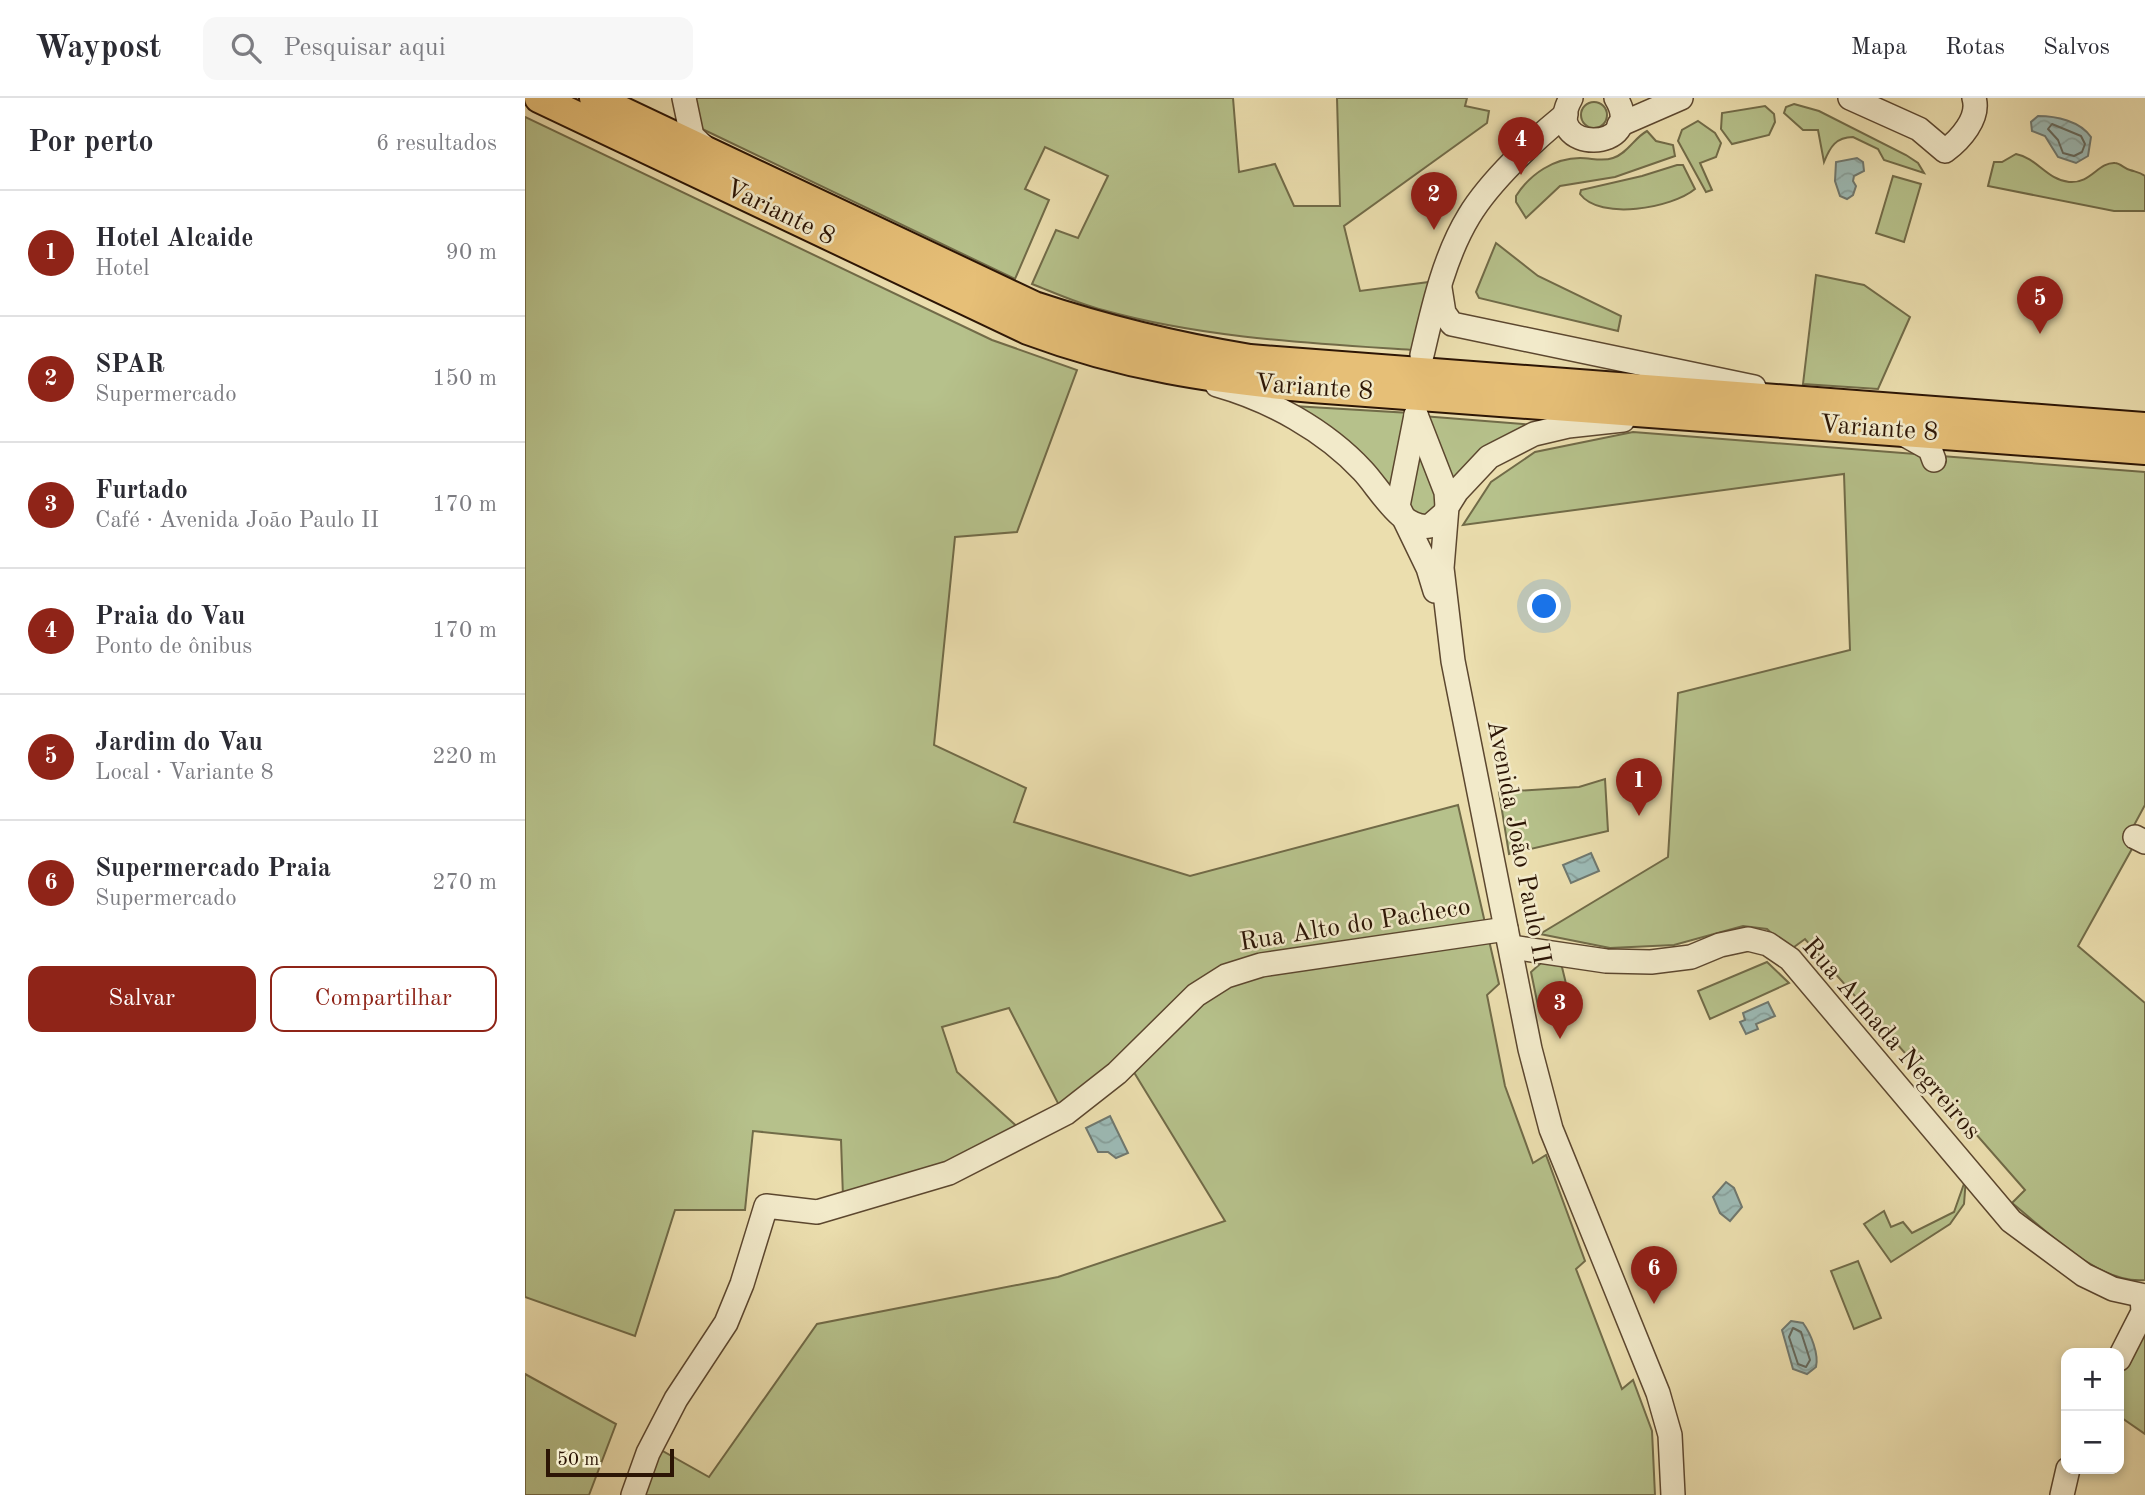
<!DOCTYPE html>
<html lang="pt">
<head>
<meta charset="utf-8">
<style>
	body { margin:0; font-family:"Old Standard TT",serif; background:#f7f7f7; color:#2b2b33 }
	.controls { position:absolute; right:21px; bottom:21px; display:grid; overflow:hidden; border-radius:14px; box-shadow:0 4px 10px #0003 }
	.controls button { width:63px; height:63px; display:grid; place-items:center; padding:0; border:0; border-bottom:2px solid #e1e1e2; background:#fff; color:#2b2b33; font:35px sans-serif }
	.scale { position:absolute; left:21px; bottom:18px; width:128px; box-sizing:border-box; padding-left:7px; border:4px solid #2c1505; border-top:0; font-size:19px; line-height:24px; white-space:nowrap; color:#2c1505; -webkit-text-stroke:5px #f2eaca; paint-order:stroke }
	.you { position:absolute; left:1020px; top:509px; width:24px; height:24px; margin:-18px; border:5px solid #fff; border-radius:50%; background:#1a73e8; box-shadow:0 0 0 10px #1a73e833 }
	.badge { display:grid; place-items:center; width:46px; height:46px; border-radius:50%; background:#8f2418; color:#fff; font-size:23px; font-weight:700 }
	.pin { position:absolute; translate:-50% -58px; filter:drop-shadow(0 2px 4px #0008) }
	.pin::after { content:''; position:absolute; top:37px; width:24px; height:21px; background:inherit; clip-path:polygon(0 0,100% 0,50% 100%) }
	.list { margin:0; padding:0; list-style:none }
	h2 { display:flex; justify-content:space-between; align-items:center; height:91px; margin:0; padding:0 28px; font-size:30px }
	h2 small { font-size:23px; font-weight:400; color:#7c7c81 }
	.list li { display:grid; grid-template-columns:46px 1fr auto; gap:21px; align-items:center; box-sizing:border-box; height:126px; padding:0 28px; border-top:2px solid #e1e1e2 }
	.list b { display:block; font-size:26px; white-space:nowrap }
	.list p { margin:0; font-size:23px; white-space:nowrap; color:#7c7c81 }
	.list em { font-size:23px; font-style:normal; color:#7c7c81 }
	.actions { display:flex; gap:14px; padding:21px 28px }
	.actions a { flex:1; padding:16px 0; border:2px solid #8f2418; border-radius:14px; text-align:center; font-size:24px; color:#8f2418 }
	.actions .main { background:#8f2418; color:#fff }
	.icon { flex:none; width:38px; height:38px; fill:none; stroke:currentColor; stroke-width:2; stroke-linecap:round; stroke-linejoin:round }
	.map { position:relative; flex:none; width:1620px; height:1397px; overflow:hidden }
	header { display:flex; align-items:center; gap:42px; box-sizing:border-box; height:98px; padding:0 35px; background:#fff; border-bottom:2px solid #e1e1e2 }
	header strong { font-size:33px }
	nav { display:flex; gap:38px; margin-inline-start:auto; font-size:24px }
	.search { width:490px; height:63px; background:#f7f7f7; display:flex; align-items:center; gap:18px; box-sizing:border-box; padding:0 24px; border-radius:14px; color:#7c7c81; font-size:26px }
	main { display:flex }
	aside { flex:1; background:#fff }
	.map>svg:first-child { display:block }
	.green { fill:#b6c18b; stroke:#716b48; stroke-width:2 }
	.water { fill:url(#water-waves); stroke:#6f786f; stroke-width:2 }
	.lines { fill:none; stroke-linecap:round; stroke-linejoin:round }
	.shore { stroke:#64685d; stroke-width:2 }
	.minor-casing { stroke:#5c472f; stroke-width:26 }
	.major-casing { stroke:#2c1505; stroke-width:32 }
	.minor { stroke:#f2eaca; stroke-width:23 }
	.major { stroke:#e6bf77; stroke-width:28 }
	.labels { text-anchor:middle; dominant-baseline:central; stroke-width:5; stroke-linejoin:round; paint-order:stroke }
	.street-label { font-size:26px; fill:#2c1505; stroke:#f2eaca }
</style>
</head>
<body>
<header>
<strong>Waypost</strong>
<div class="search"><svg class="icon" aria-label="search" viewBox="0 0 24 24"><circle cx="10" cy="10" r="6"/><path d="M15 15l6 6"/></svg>Pesquisar aqui</div>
<nav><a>Mapa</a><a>Rotas</a><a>Salvos</a></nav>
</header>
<main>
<aside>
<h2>Por perto<small>6 resultados</small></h2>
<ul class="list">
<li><span class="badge">1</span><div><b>Hotel Alcaide</b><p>Hotel</p></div><em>90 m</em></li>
<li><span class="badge">2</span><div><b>SPAR</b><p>Supermercado</p></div><em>150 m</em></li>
<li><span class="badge">3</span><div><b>Furtado</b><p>Café · Avenida João Paulo II</p></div><em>170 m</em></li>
<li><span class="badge">4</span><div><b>Praia do Vau</b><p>Ponto de ônibus</p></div><em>170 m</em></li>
<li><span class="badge">5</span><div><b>Jardim do Vau</b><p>Local · Variante 8</p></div><em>220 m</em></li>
<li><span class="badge">6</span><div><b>Supermercado Praia</b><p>Supermercado</p></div><em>270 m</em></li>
</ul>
<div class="actions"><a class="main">Salvar</a><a>Compartilhar</a></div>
</aside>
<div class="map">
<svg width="1620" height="1397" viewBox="0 0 1620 1397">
	<defs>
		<pattern id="water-waves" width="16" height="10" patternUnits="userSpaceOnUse" patternTransform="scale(1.75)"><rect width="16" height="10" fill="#9cbab5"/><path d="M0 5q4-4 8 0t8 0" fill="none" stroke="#879f9a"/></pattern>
	</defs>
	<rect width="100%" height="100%" fill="#ebdeae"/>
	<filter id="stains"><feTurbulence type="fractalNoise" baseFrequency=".00286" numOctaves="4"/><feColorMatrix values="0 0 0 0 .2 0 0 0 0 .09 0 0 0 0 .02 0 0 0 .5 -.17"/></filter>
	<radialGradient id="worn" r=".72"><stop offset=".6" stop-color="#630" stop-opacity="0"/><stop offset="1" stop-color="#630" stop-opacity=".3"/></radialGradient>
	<!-- green -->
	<g class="green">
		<path d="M169 0H708L714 74 750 66 769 108H815L812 0H942L940 8 964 13 962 25 819 128 835 193 904 184 887 252C783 245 678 240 578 212 554 206 530 195 507 186L531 132 553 140 583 78 520 49 500 91 524 102 490 181 173 29Z"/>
		<circle cx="1069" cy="17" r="13"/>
		<path d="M1269 6 1294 13 1381 57 1393 65 1399 75 1359 62 1353 51 1328 39C1311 39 1305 49 1299 64L1293 32H1278L1259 15 1261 9Z"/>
		<path d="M1240 8 1249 16 1250 24 1244 37 1207 46 1196 31 1197 15Z"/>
		<path d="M0 19 467 242 552 272 492 434 430 439 409 647 501 690 489 724 665 778 933 707 974 886 962 897 980 988 1008 1065 1021 1057 1060 1163 1051 1171 1097 1291 1108 1282 1127 1333 1130 1397H117L134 1351 184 1379 292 1226 533 1179 700 1123 599 958 537 1013 484 910 417 929 432 974 496 1032 459 1051 318 1099 316 1042 228 1033 220 1112H150L110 1238 0 1199Z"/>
		<path d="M1173 23 1190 35 1196 45 1191 59 1175 65 1187 92 1181 94 1153 43 1157 32Z"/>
		<path d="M1122 33 1131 43 1148 47 1150 58 1090 79 1035 88 1001 120 991 104V98C1005 76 1029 60 1055 60 1067 60 1077 64 1088 60 1103 55 1109 40 1122 33Z"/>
		<path d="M1491 56C1512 60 1522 82 1544 84 1566 86 1573 64 1590 65 1595 65 1600 71 1605 72 1611 74 1615 74 1620 78V113H1589L1463 88 1469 64H1477Z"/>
		<path d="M1152 67H1158L1170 91C1147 110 1075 123 1055 96L1056 92 1117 78Z"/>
		<path d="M1368 78 1396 86 1379 144 1351 135Z"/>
		<path d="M971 145 1013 178 1096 218 1093 233 954 200 951 194Z"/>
		<path d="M1291 177 1339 187 1385 219 1353 291 1278 286Z"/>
		<path d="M768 308 885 315 867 390 816 344Z"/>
		<path d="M897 318 1009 327 927 391Z"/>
		<path d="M1108 334 1620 374V707L1600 744 1608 749 1553 848 1620 905V1182C1574 1187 1521 1132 1487 1105L1500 1092 1280 841 1265 852 1242 831 1218 828 1149 847 1085 850 1015 836 1143 759 1153 595 1325 552 1319 376 938 427 966 384 1010 354Z"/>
		<path d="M895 356 915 405 899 418 889 416 882 406Z"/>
		<path d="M1080 681 1083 733 984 756 974 694 1054 689Z"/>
		<path d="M1242 864 1264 885 1185 921 1173 893Z"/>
		<path d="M1016 865H1036L1044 898 1013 908 1006 874Z"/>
		<path d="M1441 1080 1439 1106 1425 1126 1366 1164 1339 1126 1359 1113 1366 1129 1378 1124 1387 1135 1429 1114Z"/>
		<path d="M1333 1163 1356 1220 1329 1231 1306 1173Z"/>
		<path d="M1620 1222V1336L1594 1318V1280Z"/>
		<path d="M0 1276 91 1326 64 1397H0Z"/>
	</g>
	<!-- water -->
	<g class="water">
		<path d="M1513 18C1531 18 1555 23 1566 39L1563 58 1551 65 1533 59 1520 38 1507 33 1506 24Z"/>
		<path d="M1332 60 1338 64 1339 73 1329 78 1328 83 1331 88 1328 97 1322 101 1315 98 1310 83 1311 64Z"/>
		<path d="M1066 755 1074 773 1046 785 1038 767Z"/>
		<path d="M1243 904 1250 918 1231 926 1233 931 1221 936 1215 924 1220 922 1218 915Z"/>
		<path d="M585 1018 603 1055 591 1060 583 1054H573L561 1030Z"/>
		<path d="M1201 1084 1209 1090 1217 1109 1205 1123 1195 1115 1188 1099Z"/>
		<path d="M1266 1223 1278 1225C1286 1236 1294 1256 1291 1269L1282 1276 1268 1271 1257 1232Z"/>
	</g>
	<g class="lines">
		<!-- shore -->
		<g class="shore">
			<path d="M1527 26 1556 38 1560 46 1557 54 1549 58 1538 55 1533 42 1523 31Z"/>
			<path d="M1268 1230 1276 1234 1285 1262 1281 1269 1273 1266 1264 1239Z"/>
		</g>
		<defs>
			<g id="minor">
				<path d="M159 0 167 38 181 51"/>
				<path d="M1046 0C1014 57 1124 55 1091 0"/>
				<path d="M1325 0 1394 31 1420 53C1435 42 1455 20 1449 0"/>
				<path d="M1094 27 1156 0"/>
				<path d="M915 190 919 215 927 226 1229 289"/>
				<path d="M897 257C908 210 919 159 944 118 965 83 1009 42 1041 16"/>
				<path d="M692 287C745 302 800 332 838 373 855 391 877 433 905 428L921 414"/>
				<path d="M891 317 873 408 903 470 910 493"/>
				<path d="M891 317 921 394 922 409"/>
				<path d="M1098 322 1043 328 1009 336 964 359 932 393 922 409 917 470 928 563 1005 951 1026 1031 1133 1295 1145 1337 1148 1397"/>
				<path d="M1378 336 1405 351 1409 362"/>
				<path d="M1610 739 1620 744"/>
				<path d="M986 849 1081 863 1126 864 1166 859 1195 847 1223 841 1243 846 1265 861 1486 1123 1559 1177 1588 1191 1620 1198"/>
				<path d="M1594 1261 1618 1214 1617 1199"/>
				<path d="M108 1397 123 1355 151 1301 201 1225 217 1186 241 1108 292 1114 424 1075 541 1015 592 975 671 897 701 878 736 867 981 831"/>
				<path d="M1537 1397 1543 1371"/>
			</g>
			<g id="major">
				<path d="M14 0 503 232C600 268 685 281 788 290L1620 352"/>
				<path d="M69 0 509 208C581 232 651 249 725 261L1620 329"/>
			</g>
		</defs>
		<!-- minor casing -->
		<use href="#minor" class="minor-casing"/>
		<!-- major casing -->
		<use href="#major" class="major-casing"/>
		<!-- minor -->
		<use href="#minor" class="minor"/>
		<!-- major -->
		<use href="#major" class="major"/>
	</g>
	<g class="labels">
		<!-- street labels -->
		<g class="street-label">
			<text transform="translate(255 115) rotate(26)">Variante 8</text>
			<text transform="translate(789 290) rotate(4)">Variante 8</text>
			<text transform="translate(1354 331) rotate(4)">Variante 8</text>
			<text transform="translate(993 744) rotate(79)">Avenida João Paulo II</text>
			<text transform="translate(830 827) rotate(-9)">Rua Alto do Pacheco</text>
			<text transform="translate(1366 941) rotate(49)">Rua Almada Negreiros</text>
		</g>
	</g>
	<rect width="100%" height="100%" filter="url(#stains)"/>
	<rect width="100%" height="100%" fill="url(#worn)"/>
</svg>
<div class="controls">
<button>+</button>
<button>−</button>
</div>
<div class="scale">50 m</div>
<div class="you"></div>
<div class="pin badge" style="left:1114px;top:718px">1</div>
<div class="pin badge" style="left:909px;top:132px">2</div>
<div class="pin badge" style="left:1035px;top:941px">3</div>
<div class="pin badge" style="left:996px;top:77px">4</div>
<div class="pin badge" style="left:1515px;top:236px">5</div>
<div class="pin badge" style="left:1129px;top:1206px">6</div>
</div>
</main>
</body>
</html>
